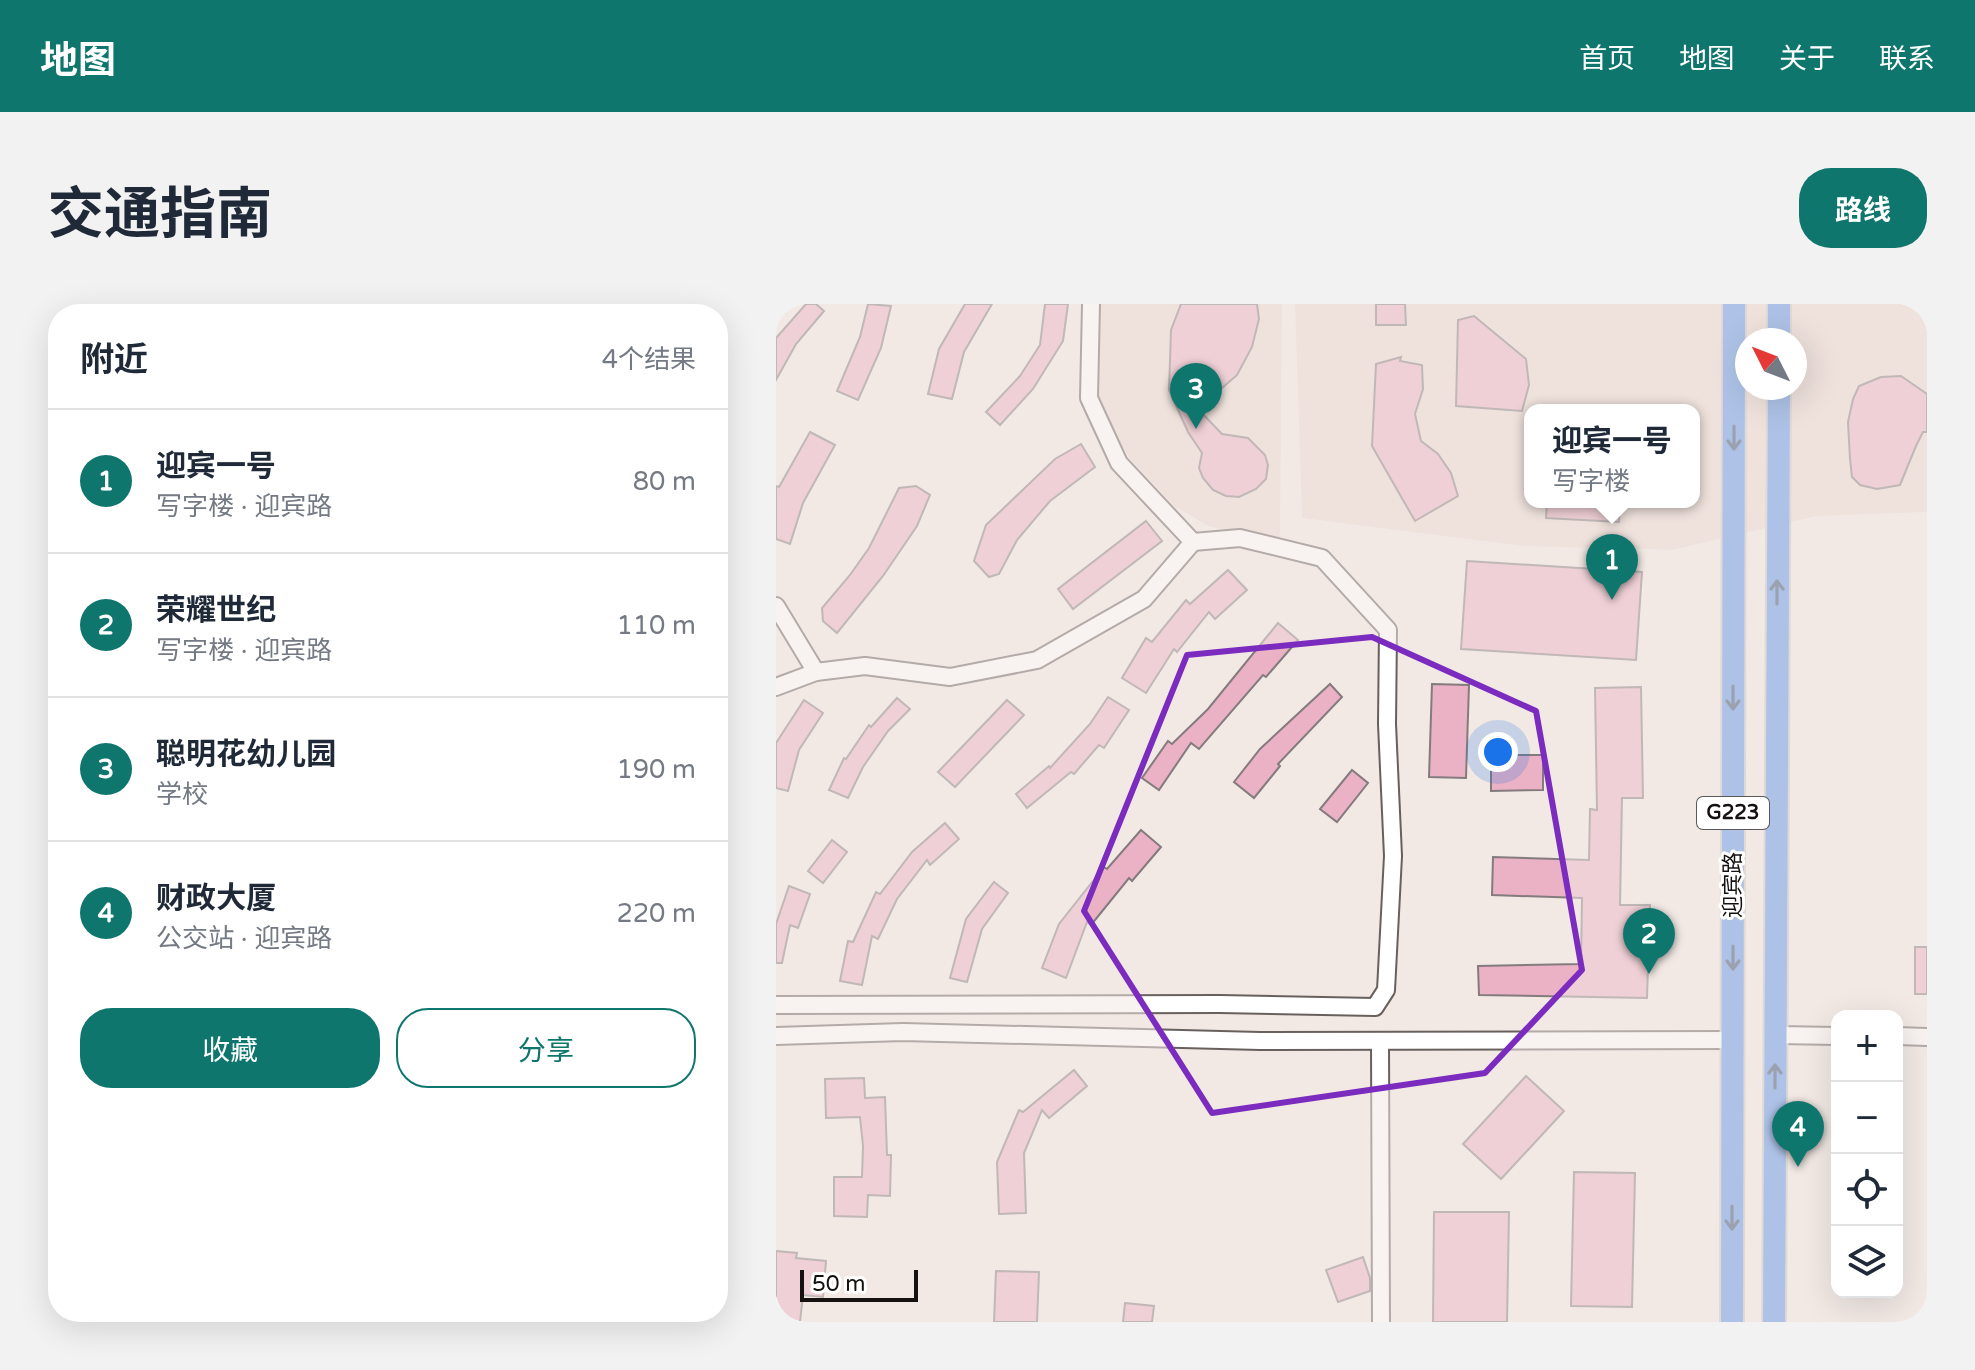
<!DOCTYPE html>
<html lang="zh">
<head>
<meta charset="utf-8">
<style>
	body { margin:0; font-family:"Varela Round","Noto Sans SC",sans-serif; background:#f2f2f3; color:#1f2937 }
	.controls { position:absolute; right:24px; bottom:24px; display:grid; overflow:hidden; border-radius:16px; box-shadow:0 8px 32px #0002 }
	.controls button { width:72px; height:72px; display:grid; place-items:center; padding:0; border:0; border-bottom:2px solid #e0e1e3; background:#fff; color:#1f2937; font:40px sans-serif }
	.compass { position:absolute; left:959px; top:24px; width:72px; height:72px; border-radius:50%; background:#fff; box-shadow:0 8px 32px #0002; rotate:312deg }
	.scale { position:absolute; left:24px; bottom:20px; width:118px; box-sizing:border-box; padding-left:8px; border:4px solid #141110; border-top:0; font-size:22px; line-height:28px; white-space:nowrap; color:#141110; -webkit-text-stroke:6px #fff; paint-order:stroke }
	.you { position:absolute; left:722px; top:448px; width:28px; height:28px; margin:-20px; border:6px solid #fff; border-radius:50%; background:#1a73e8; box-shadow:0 0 0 12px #1a73e833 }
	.badge { display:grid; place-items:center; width:52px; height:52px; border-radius:50%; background:#0f766e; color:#fff; font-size:26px; font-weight:700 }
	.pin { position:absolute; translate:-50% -66px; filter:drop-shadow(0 2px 4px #0008) }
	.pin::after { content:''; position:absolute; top:42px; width:28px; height:24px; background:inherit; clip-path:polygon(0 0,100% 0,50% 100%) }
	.popup { position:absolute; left:748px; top:100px; width:176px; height:104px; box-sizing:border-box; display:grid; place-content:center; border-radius:16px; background:#fff; filter:drop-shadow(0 2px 6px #0005); font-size:26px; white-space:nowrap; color:#747a83 }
	.popup b { font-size:30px; color:#1f2937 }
	.popup::after { content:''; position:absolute; left:50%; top:100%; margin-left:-16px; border:16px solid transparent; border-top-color:#fff }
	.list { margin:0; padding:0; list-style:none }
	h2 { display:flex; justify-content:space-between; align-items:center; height:104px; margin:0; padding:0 32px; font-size:34px }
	h2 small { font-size:26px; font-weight:400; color:#747a83 }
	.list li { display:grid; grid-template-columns:52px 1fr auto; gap:24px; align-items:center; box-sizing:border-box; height:144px; padding:0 32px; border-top:2px solid #e0e1e3 }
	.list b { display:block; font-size:30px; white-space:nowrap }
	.list p { margin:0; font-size:26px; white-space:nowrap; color:#747a83 }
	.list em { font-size:26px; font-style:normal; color:#747a83 }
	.actions { display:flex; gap:16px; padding:24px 32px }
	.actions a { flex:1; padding:18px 0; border:2px solid #0f766e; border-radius:32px; text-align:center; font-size:28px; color:#0f766e }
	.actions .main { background:#0f766e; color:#fff }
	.icon { flex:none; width:44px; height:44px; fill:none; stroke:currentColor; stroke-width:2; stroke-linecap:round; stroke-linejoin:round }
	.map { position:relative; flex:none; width:1151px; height:1018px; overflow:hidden; border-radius:32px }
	header { display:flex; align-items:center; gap:48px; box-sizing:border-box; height:112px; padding:0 40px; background:#0f766e; color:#fff }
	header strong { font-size:38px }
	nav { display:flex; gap:44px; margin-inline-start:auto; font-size:28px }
	.intro { display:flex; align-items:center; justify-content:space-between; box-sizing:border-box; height:192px; padding:0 48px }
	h1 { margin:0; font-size:56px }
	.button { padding:20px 36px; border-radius:32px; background:#0f766e; color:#fff; font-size:28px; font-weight:700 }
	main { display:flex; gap:48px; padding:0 48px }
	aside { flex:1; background:#fff; border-radius:32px; box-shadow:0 8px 32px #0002 }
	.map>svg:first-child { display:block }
	.built { fill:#ecdad3; fill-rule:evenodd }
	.building { fill:#ebb1c4; stroke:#847b7e; stroke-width:2 }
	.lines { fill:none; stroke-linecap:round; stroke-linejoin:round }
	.minor-casing { stroke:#68605d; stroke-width:20 }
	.highway-casing { stroke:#c7c6c6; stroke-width:26 }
	.minor { stroke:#fff; stroke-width:16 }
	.highway { stroke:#5a92e6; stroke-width:22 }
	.oneway { stroke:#344b70 }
	.marked { fill:none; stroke:#7b2cbf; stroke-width:6; stroke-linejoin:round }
	.labels { text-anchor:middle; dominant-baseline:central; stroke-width:6; stroke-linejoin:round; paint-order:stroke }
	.shield { fill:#fff; stroke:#5a5858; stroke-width:2 }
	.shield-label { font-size:20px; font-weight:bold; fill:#141110 }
	.street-label { font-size:22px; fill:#141110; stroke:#fff }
</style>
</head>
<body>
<header>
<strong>地图</strong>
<nav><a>首页</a><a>地图</a><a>关于</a><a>联系</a></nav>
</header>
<div class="intro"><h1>交通指南</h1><a class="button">路线</a></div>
<main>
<aside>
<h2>附近<small>4个结果</small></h2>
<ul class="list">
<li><span class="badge">1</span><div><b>迎宾一号</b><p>写字楼 · 迎宾路</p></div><em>80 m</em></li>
<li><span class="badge">2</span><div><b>荣耀世纪</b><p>写字楼 · 迎宾路</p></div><em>110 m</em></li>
<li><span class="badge">3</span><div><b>聪明花幼儿园</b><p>学校</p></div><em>190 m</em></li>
<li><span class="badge">4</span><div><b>财政大厦</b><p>公交站 · 迎宾路</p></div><em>220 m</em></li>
</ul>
<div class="actions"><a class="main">收藏</a><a>分享</a></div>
</aside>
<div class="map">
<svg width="1151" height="1018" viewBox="0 0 1151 1018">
	<rect width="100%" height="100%" fill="#f2e9e5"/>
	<!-- built -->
	<g class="built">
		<path d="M322 0H506L504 238 432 222 397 201 354 155 318 94Z"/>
		<path d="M519 0H1151V208L1041 212 896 246 747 242 526 214ZM971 36H1019V84H971ZM754 106H918V198H754Z"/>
	</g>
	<!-- building -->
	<g class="building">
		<path d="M30 0H40L48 7 20 40 0 76V34Z"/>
		<path d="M92 0 115 2 105 44 82 96 61 87 84 33Z"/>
		<path d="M189 0H216L188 48 176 95 152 90 163 45Z"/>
		<path d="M269 0H292L287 37 257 85 224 121 210 108 244 72 264 41Z"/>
		<path d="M405 0H481L483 15 476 43 461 71 446 84 418 101 446 130 472 134 489 151 492 161 490 175 480 185 463 193 450 192 437 186 427 174 423 164 426 149 412 128 393 86 395 26Z"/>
		<path d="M600 0H629L630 21H600Z"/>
		<path d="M698 12 750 55 753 81 746 107 680 102 682 16Z"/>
		<path d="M625 53 624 57 646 61 647 85 639 110 645 137 662 150 675 169 682 192 639 217 596 142 600 60Z"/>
		<path d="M1125 72 1151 90V128H1147L1140 142 1124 181 1101 185 1084 181 1076 173 1074 155 1072 118 1077 95 1083 82 1105 73Z"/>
		<path d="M34 128 59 141 27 199 14 240 0 235V182L3 183Z"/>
		<path d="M305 140 319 163 274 197 241 236 223 270 213 273 198 257 210 221 279 155Z"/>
		<path d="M140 182 154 191 141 222 107 272 61 329 47 317 46 304 74 271 93 244 123 184Z"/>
		<path d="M771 198H844L843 218 770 214Z"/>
		<path d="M370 217 386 237 297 305 282 285Z"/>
		<path d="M691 257 866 268 860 356 685 345Z"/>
		<path d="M452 266 471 286 439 315 433 308 401 348 398 345 370 389 346 374 370 334 376 338 410 296 414 300Z"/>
		<path d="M502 319 522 336 490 373 487 371 423 445 415 439 383 486 366 474 392 437 396 440 432 405Z"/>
		<path d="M554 380 566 393 502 460 504 462 478 494 458 478 484 445Z"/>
		<path d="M656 380 693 381 690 474 653 473Z"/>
		<path d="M865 383 867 494H846L844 601H874L871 694 703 691 702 662 805 660 806 594 716 591 717 553 813 556 814 505 821 506 819 384Z"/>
		<path d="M332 393 353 406 328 444 323 441 298 470 295 468 251 504 240 490 273 462 274 464 314 420Z"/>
		<path d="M121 394 134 405 112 427 87 463 72 494 53 486 68 454 70 455 93 421 95 423Z"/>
		<path d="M28 396 47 409 23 446 12 487 0 484V439Z"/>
		<path d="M231 396 248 411 179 483 162 468Z"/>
		<path d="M715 451H767V486L715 487Z"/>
		<path d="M576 466 592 479 561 518 544 505Z"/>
		<path d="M169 519 183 535 154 561 151 556 121 595 102 635 96 632 86 681 64 677 72 637 77 638 100 588 104 590 136 548Z"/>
		<path d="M365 526 385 543 356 577 353 574 315 621 311 618 290 674 266 664 283 620 328 563 331 565Z"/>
		<path d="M56 536 71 548 47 579 32 567Z"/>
		<path d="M218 578 232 589 206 625 191 678 174 674 190 615Z"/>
		<path d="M13 582 34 590 22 624 14 621 6 659H0V620Z"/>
		<rect x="1139" y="643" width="12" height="47"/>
		<path d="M298 766 311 782 273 814 266 806 248 849 250 909 223 910 221 858 243 806 247 808Z"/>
		<path d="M750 772 788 807 725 875 687 840Z"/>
		<path d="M88 774 89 794 109 793 111 851H115L114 892 92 891 91 913 58 912V873H86L87 842 84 813 50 814 49 775Z"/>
		<path d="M798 868 859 869 856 1003 795 1002Z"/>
		<path d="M658 908H733L731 1018H657Z"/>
		<path d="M0 947 21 949 20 954 50 957 47 993 27 991 24 1018H0Z"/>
		<path d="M587 953 594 974V987L562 998 550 966Z"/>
		<path d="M220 967 263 968 261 1018H218Z"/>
		<path d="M349 999 378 1002 376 1018H347Z"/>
	</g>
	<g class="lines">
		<defs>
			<g id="minor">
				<path d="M0 302 40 368 89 362 174 373 261 356 368 295 417 238 343 159 313 94 315 0"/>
				<path d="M0 383 40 368"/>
				<path d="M0 701 444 700 599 703 610 686 617 552 611 420 612 326 546 254 464 234 417 238"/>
				<path d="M999 731 1061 732"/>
				<path d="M0 732 127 728 484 737 957 736"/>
				<path d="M1121 732 1151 733"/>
				<path d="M604 737 605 1018"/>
			</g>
			<g id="highway">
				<path d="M1003 36V0"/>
				<path d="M956 1018 958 0"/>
				<path d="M998 1018 1003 84"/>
			</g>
		</defs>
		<!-- minor casing -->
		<use href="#minor" class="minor-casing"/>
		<!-- highway casing -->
		<use href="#highway" class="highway-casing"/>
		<!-- minor -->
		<use href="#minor" class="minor"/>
		<!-- highway -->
		<use href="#highway" class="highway"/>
	</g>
	<!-- one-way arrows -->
	<defs><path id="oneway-shaft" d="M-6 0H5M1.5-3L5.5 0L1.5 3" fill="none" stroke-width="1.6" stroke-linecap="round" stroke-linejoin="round" transform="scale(2)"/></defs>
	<g class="oneway">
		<use href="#oneway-shaft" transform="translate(958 134) rotate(90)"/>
		<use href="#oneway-shaft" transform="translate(1001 288) rotate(-90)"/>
		<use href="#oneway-shaft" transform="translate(957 394) rotate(90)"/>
		<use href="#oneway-shaft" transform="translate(957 654) rotate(90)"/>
		<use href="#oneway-shaft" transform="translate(999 772) rotate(-90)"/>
		<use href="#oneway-shaft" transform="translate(956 914) rotate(90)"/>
	</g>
	<!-- marked area -->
	<path d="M0 0H1151V1018H0ZM596 333 760 407 806 666 709 769 436 809 308 607 411 351Z" fill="#f2e9e5" fill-opacity=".55" fill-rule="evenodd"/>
	<path class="marked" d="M596 333 760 407 806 666 709 769 436 809 308 607 411 351Z"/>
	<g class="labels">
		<!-- shield labels -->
		<rect class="shield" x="921" y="493" width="72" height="32" rx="6"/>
		<g class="shield-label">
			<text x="957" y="509">G223</text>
		</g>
		<!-- street labels -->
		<g class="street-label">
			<text transform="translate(957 581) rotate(-90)">迎宾路</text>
		</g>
	</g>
</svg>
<div class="controls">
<button>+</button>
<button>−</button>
<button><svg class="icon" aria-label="locate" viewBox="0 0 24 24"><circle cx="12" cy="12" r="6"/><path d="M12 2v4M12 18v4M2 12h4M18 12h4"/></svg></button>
<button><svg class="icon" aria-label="layers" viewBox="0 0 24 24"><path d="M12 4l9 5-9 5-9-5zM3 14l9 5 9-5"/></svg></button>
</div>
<svg class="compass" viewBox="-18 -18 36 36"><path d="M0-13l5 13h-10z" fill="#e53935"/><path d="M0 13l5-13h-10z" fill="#747a83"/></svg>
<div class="scale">50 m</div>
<div class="you"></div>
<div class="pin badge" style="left:836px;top:296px">1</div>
<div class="popup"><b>迎宾一号</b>写字楼</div>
<div class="pin badge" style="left:873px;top:670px">2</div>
<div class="pin badge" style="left:420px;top:125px">3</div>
<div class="pin badge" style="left:1022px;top:863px">4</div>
</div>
</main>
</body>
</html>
